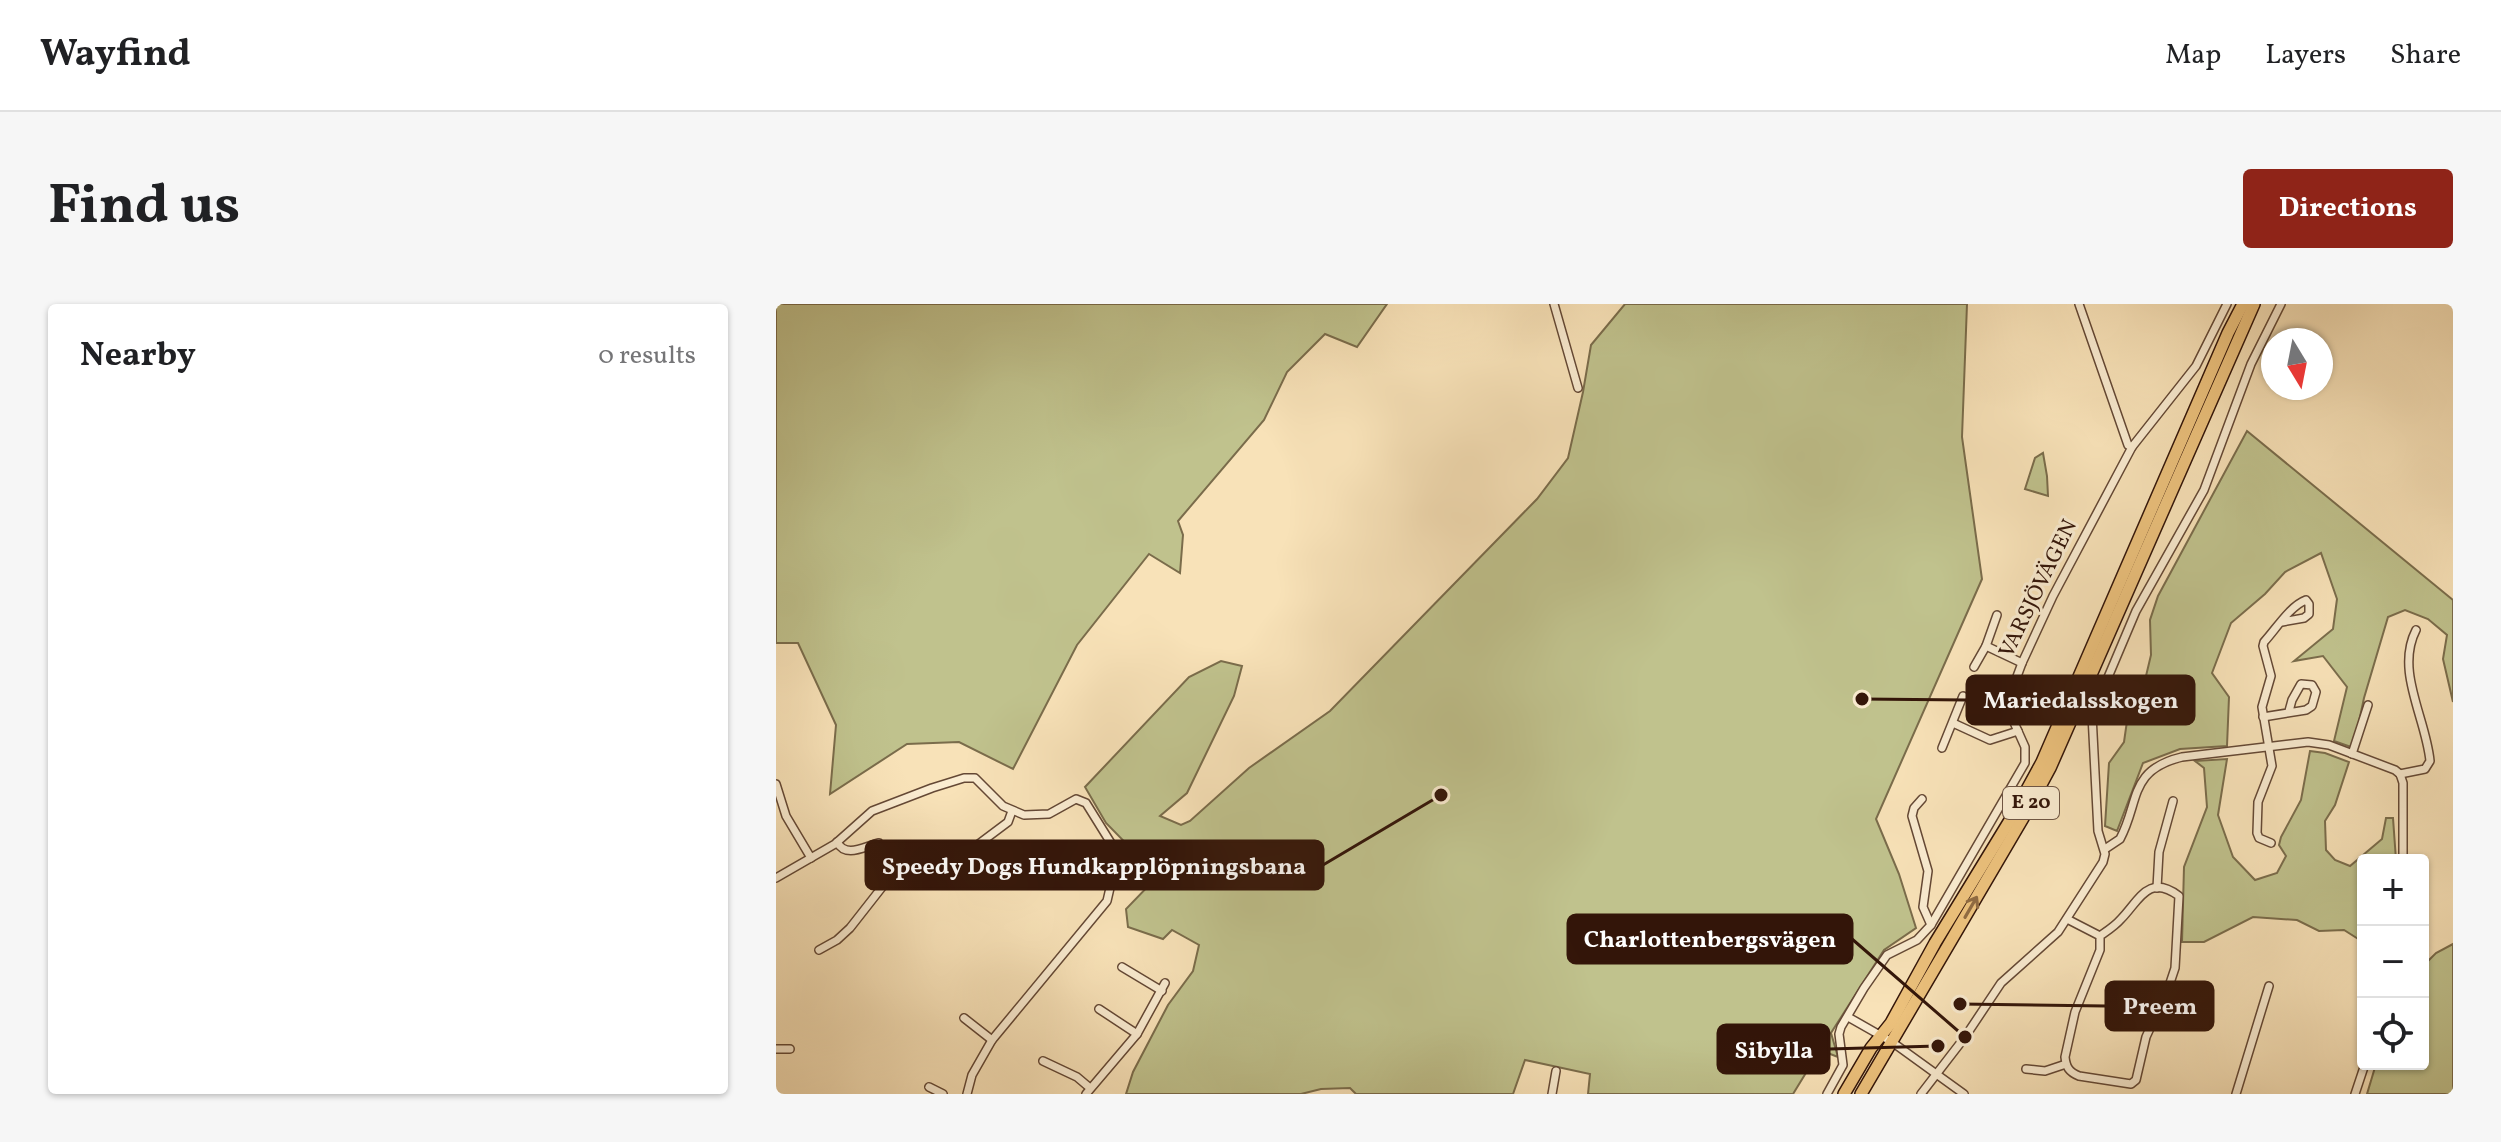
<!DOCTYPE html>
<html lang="en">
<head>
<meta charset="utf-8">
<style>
	body { margin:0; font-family:Vollkorn,serif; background:#f6f6f6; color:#202124 }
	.controls { position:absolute; right:24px; bottom:24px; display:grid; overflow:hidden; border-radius:8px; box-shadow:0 2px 6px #0004 }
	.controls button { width:72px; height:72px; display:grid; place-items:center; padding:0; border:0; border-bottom:2px solid #e0e0e0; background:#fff; color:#202124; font:40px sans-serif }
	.compass { position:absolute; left:1485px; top:24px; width:72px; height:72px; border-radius:50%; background:#fff; box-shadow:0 2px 6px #0004; rotate:170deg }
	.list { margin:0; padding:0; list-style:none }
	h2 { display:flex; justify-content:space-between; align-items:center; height:104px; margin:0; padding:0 32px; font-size:34px }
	h2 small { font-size:26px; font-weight:400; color:#757577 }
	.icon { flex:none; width:44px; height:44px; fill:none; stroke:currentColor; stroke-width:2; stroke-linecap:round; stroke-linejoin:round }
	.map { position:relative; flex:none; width:1677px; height:790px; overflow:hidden; border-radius:8px }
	header { display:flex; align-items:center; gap:48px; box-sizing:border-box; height:112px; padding:0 40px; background:#fff; border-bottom:2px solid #e0e0e0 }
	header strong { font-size:38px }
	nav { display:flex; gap:44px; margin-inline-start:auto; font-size:28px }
	.intro { display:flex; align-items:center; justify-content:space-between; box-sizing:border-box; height:192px; padding:0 48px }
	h1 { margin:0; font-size:56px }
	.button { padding:20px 36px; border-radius:8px; background:#8f2418; color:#fff; font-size:28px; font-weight:700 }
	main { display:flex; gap:48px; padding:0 48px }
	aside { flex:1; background:#fff; border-radius:8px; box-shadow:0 2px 6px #0004 }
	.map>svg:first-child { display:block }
	.green { fill:#c0c28d; stroke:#7a6c4b; stroke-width:2 }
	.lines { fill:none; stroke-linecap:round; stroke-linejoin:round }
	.minor-casing { stroke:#644835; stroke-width:10 }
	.highway-casing { stroke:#331509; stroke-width:14 }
	.minor { stroke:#faecd1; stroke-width:7 }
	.highway { stroke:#ecc17c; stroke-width:11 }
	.oneway { stroke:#906b42 }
	.labels { text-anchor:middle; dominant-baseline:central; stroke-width:6; stroke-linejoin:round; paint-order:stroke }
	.shield { fill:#faecd1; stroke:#6f5645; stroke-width:2 }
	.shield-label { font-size:20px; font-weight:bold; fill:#331509 }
	.street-label { font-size:22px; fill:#331509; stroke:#faecd1 }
	.leader { fill:none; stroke:#331509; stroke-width:3 }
	.callout-dot { fill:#331509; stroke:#faecd1; stroke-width:3 }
	.callout { fill:#331509; stroke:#331509; stroke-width:3 }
	.callout-label { font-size:24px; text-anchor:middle; font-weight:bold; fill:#fff }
</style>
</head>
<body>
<header>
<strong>Wayfind</strong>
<nav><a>Map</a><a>Layers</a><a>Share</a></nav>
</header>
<div class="intro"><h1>Find us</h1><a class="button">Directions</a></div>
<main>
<aside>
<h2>Nearby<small>0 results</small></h2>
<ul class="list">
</ul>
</aside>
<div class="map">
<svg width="1677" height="790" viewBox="0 0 1677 790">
	<rect width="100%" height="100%" fill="#f8e2b8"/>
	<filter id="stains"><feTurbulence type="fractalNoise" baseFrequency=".0025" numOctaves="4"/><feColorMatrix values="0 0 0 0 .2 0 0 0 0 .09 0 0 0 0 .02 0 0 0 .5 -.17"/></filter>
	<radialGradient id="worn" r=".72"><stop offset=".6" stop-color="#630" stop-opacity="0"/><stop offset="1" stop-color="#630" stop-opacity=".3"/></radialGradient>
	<!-- green -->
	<g class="green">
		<path d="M0 0H611L581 43 549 30 511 68 488 116 402 217 407 231 404 269 373 250 301 341 237 465 183 438 131 440 54 490 60 421 22 339H0Z"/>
		<path d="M849 0H1191L1186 133 1206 275 1100 515 1123 570 1140 624 1108 646 1055 729 1062 753 1044 746 1017 790H812L814 770 749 756 737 790H580L574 784 545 785 525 790H350L357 768 392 701 417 667 423 641 396 626 387 635 352 623 350 605 382 572 330 519 309 483 413 373 445 357 466 362 458 392 411 489 384 512 405 521 414 517 473 464 554 407 761 195 792 154 807 88 815 41Z"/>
		<path d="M1471 127 1677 296V398L1667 355 1671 331 1652 315 1629 306 1612 313 1588 394 1581 427 1575 443 1558 437 1571 383 1547 352 1518 357 1557 325 1561 295 1545 249 1509 268 1489 290 1455 319 1436 369 1453 393 1451 442 1404 445 1367 459 1341 527 1329 522 1333 459 1348 438 1351 417 1365 393 1375 351 1374 316 1382 292Z"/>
		<path d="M1267 149 1271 172 1272 192 1249 185 1259 154Z"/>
		<path d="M1534 447 1549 449 1573 458 1559 501 1549 517 1550 546 1559 556 1574 562 1606 535 1610 514H1617L1620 556H1587V638L1568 626 1543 627 1521 616 1477 613 1428 638H1406L1408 563 1431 503 1428 464 1419 457 1451 455 1442 511 1457 553 1479 576 1501 569 1510 552 1503 541 1505 533 1525 496Z"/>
		<path d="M1677 640V790H1591L1600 760H1647V662L1660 649Z"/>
	</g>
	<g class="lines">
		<defs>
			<g id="minor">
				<path d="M778 0 802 84"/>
				<path d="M1303 0 1352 141 1356 143"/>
				<path d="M1210 342 1246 359"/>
				<path d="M1198 363 1210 342 1221 311"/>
				<path d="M1487 413 1530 406 1536 402 1540 388 1536 381 1525 380 1516 396 1513 407"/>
				<path d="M1177 419 1214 436 1242 427"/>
				<path d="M1166 444 1187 392"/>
				<path d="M1576 450 1592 401"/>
				<path d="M1624 470 1649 465 1654 457C1650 414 1619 367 1640 326"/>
				<path d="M1624 470 1627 479V556"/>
				<path d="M0 480 10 512 35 554"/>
				<path d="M1146 495 1138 504 1136 512 1152 567 1147 603 1155 621"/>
				<path d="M1495 539 1483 534 1481 529 1482 498 1496 462 1486 403 1495 372 1487 342 1488 338C1500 325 1514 302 1530 296L1533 300V310L1528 314 1506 318"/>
				<path d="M1329 545 1344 535C1364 498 1352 466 1406 453L1532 438 1553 441 1619 466 1624 470"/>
				<path d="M0 574 59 540 96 507 156 484 188 474H199L227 502 248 511 273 510 300 495 310 499 338 544 337 571 331 597 216 736 196 771 191 790"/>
				<path d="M185 581 192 548 232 518 236 507"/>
				<path d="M1381 584 1383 548 1397 497"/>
				<path d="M1291 615 1324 632V646L1299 708 1289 753C1290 763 1293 768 1303 772L1355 780 1360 776 1370 733 1392 685 1399 664 1403 592C1372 569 1363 597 1345 615 1339 622 1331 627 1324 632"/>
				<path d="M43 646 61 636 74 624 114 573 115 559 103 539C89 542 70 555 61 538"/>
				<path d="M346 663 386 687"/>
				<path d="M323 705 361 730"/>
				<path d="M1072 713 1116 738 1188 790"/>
				<path d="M188 714 216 736"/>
				<path d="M0 745H14"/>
				<path d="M267 757 301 773 314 784"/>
				<path d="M1250 765 1269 767 1290 760"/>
				<path d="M153 783 167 790"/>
				<path d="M310 790 361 730 389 679"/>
				<path d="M776 790 780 767"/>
				<path d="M1051 790 1067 761 1063 730 1065 723 1088 684 1111 651 1141 636 1155 621 1249 459V443L1232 405 1233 394 1246 359 1277 292 1356 143 1420 62 1451 0"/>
				<path d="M1145 790 1189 733 1225 679 1282 628 1327 558 1329 550 1322 527 1316 411 1360 307 1428 186 1475 60 1505 0"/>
				<path d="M1460 790 1493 682"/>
				<path d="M1579 790 1589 760"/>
			</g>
			<g id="highway">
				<path d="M1068 790 1095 744 1115 719 1159 639 1236 513 1266 458 1452 29 1467 0"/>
				<path d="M1085 790 1247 514 1274 464 1478 0"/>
			</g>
		</defs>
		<!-- minor casing -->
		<use href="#minor" class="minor-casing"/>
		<!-- highway casing -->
		<use href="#highway" class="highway-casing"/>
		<!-- minor -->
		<use href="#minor" class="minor"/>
		<!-- highway -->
		<use href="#highway" class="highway"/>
	</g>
	<!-- one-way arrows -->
	<defs><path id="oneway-shaft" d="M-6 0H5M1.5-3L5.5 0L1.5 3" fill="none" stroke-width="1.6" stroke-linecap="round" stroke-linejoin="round" transform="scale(2)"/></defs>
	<use class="oneway" href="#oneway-shaft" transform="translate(1195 603) rotate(-60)"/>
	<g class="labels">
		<!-- shield labels -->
		<rect class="shield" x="1227" y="483" width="56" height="32" rx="6"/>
		<g class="shield-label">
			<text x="1255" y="499">E 20</text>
		</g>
		<!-- street labels -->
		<g class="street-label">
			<text transform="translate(1263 285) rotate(-64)">VARSJÖVÄGEN</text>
		</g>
	</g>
	<!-- callouts -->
	<path class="leader" d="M1086 395L1191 396M665 491L547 561M1189 733L1076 635M1184 700L1330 702M1162 742L1053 745"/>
	<g class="callout-dot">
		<circle cx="1086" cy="395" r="8"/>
		<circle cx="665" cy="491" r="8"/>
		<circle cx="1189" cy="733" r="8"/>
		<circle cx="1184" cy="700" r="8"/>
		<circle cx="1162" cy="742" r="8"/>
	</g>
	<g class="callout">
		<rect x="1191" y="372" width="227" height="48" rx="8"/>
		<rect x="90" y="537" width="457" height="48" rx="8"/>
		<rect x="792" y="611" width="284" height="48" rx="8"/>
		<rect x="1330" y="678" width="107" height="48" rx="8"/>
		<rect x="942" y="721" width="111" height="48" rx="8"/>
	</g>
	<g class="callout-label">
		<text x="1305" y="404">Mariedalsskogen</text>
		<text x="318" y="570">Speedy Dogs Hundkapplöpningsbana</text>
		<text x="934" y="643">Charlottenbergsvägen</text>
		<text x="1384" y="710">Preem</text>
		<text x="998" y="754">Sibylla</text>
	</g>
	<rect width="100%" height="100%" filter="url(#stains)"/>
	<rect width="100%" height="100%" fill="url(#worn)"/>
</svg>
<div class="controls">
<button>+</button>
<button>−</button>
<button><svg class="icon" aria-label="locate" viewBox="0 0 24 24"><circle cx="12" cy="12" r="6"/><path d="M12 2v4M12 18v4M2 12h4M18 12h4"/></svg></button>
</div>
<svg class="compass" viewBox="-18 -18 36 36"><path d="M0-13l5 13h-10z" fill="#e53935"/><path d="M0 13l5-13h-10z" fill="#757577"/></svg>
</div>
</main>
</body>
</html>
